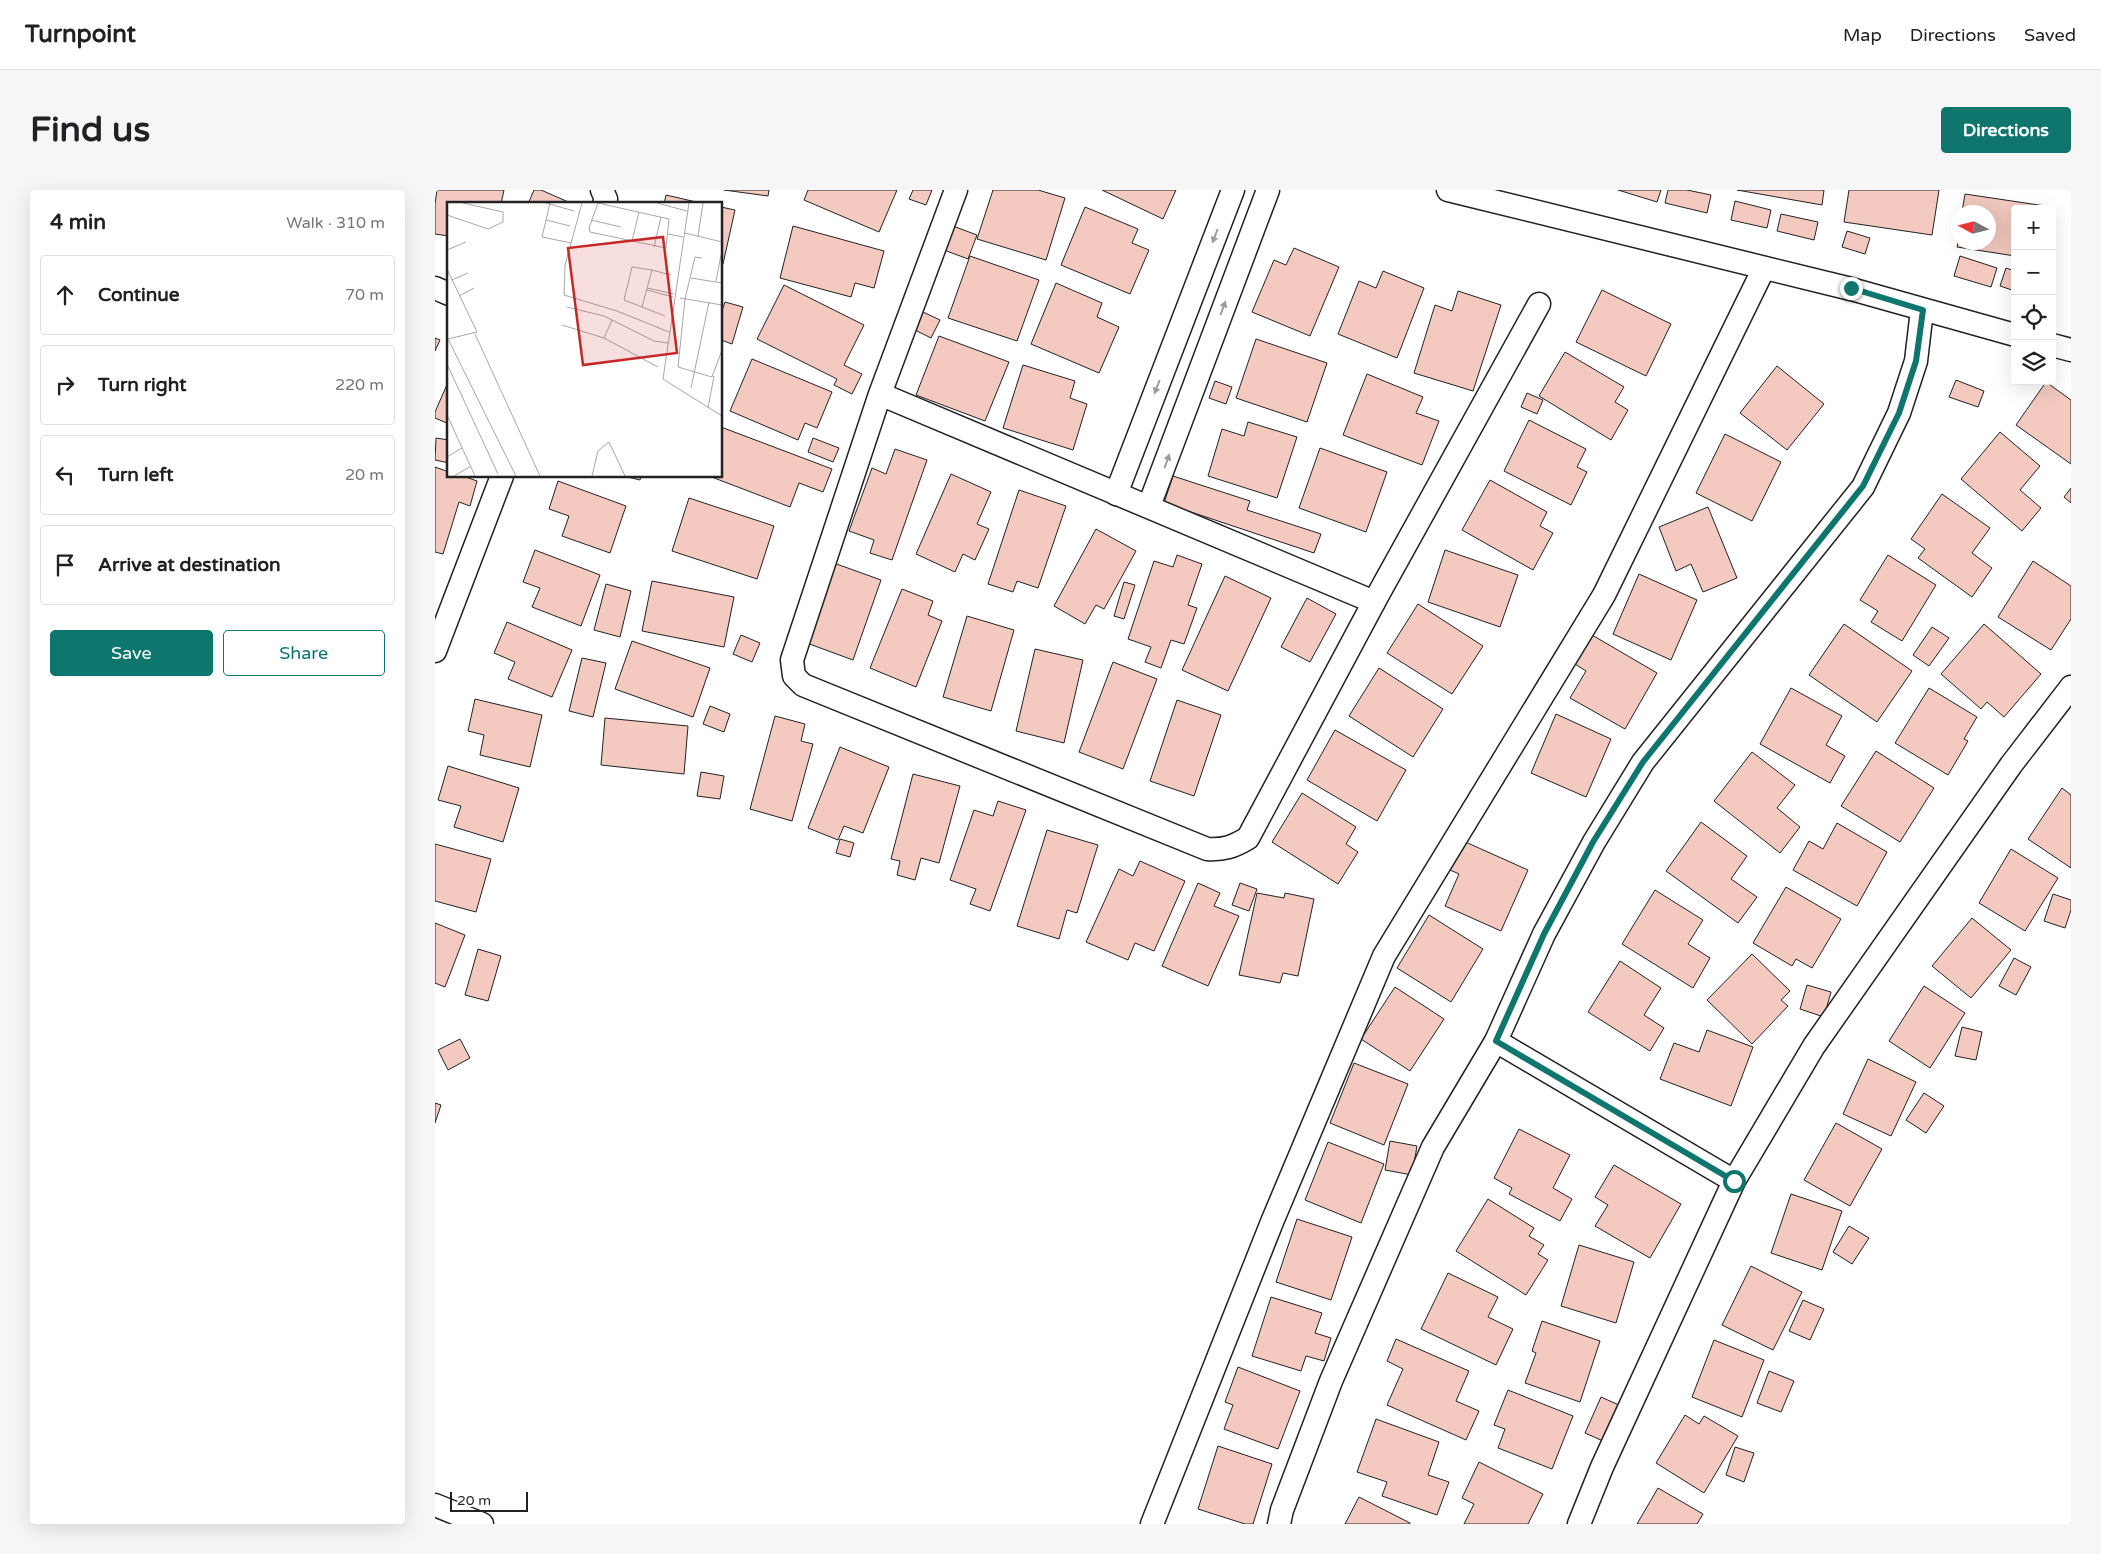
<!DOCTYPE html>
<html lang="en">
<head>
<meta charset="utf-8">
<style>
	body { margin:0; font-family:"Varela Round",sans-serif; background:#f6f6f6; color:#202124 }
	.controls { position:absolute; right:15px; top:15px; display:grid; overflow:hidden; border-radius:5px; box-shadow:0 5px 20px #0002 }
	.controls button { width:45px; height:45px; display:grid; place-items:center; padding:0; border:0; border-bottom:1px solid #e0e0e0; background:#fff; color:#202124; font:25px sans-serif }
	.compass { position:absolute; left:1516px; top:15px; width:45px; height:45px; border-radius:50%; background:#fff; box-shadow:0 5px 20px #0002; rotate:277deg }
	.scale { position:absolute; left:15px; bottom:12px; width:78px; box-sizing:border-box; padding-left:5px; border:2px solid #222; border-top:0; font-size:14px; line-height:18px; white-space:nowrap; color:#222; -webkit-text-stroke:4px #fff; paint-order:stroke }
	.stop { position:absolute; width:15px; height:15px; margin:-11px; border:4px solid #0f766e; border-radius:50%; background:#fff }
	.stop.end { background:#0f766e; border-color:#fff; box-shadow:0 1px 5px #0008 }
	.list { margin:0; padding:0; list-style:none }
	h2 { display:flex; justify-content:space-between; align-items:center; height:65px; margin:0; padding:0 20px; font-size:21px }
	h2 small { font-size:16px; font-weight:400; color:#757577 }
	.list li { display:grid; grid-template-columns:32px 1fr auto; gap:15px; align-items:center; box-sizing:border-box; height:80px; margin:0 10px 10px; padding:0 10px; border:1px solid #e0e0e0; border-radius:5px }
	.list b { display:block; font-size:19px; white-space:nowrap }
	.list em { font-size:16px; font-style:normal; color:#757577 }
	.actions { display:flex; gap:10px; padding:15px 20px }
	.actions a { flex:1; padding:11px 0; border:1px solid #0f766e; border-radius:5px; text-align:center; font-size:18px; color:#0f766e }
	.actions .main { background:#0f766e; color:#fff }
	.icon { flex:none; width:28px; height:28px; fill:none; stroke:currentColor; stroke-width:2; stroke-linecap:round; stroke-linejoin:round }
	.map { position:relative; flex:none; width:1636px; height:1334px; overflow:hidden; border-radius:5px }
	header { display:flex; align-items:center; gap:30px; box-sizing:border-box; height:70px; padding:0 25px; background:#fff; border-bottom:1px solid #e0e0e0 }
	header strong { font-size:24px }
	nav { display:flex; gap:28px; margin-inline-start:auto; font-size:18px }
	.intro { display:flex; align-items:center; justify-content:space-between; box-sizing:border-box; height:120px; padding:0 30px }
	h1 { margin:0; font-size:35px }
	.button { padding:12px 22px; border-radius:5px; background:#0f766e; color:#fff; font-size:18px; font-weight:700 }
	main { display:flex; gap:30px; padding:0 30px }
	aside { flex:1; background:#fff; border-radius:5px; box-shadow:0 5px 20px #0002 }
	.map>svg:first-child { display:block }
	.building { fill:#f3c9c0; stroke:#222 }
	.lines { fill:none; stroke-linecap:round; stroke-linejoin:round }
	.street-casing { stroke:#222; stroke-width:25 }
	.street { stroke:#fff; stroke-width:22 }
	.oneway { fill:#9c9c9c }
	.route { stroke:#0f766e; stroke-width:6 }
	.inset-road { fill:none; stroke:#a7a7a7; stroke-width:1 }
	.view { fill:#c62828; fill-opacity:0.15; stroke:#c62828; stroke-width:2.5 }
	.inset-edge { fill:none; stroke:#222; stroke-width:2.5 }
</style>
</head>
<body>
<header>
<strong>Turnpoint</strong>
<nav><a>Map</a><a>Directions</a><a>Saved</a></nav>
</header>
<div class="intro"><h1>Find us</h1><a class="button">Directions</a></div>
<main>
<aside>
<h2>4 min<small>Walk · 310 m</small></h2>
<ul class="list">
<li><svg class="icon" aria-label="ahead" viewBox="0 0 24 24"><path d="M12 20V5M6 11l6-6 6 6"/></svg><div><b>Continue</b></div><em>70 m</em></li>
<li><svg class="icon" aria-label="right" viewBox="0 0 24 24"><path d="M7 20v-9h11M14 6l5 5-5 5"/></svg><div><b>Turn right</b></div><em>220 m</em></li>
<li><svg class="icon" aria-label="left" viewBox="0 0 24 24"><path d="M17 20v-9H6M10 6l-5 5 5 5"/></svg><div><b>Turn left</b></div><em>20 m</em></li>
<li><svg class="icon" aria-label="arrive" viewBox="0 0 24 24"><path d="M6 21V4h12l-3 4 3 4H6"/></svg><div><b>Arrive at destination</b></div></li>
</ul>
<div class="actions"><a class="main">Save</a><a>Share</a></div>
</aside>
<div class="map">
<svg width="1636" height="1334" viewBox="0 0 1636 1334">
	<rect width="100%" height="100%" fill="#fff"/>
	<!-- building -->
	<g class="building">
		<path d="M2 0H69L66 14H14V46L0 44V14Z"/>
		<path d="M99 0H106L138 14H93Z"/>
		<path d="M289 0H334L333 6Z"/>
		<path d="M373 0H462L444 42 369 10Z"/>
		<path d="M478 0H497L491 15 474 9Z"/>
		<path d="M558 0H603L630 8 611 70 542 49Z"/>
		<path d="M667 0H741L728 29Z"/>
		<path d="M1183 0H1226L1222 12Z"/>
		<path d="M1233 0H1252L1276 5 1272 23 1230 13Z"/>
		<path d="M1302 0H1389L1387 15Z"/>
		<path d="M1414 0H1504L1497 45 1409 32Z"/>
		<path d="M1530 4 1617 17V19H1580V66L1522 57 1524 48V52H1554V22H1527Z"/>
		<path d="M231 5 270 14H229Z"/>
		<path d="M1300 11 1336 20 1332 38 1296 30Z"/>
		<path d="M286 17 300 20 288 74H286Z"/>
		<path d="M650 17 703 39 697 53 714 60 695 104 626 75Z"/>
		<path d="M1346 24 1383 32 1379 50 1342 41Z"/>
		<path d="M358 36 449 61 439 98 420 93 416 107 345 88Z"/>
		<path d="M518 36 542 45 533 69 509 60Z"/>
		<path d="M1412 41 1435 48 1430 64 1407 57Z"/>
		<path d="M859 58 904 77 875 146 817 122 839 70 851 75Z"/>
		<path d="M535 66 604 90 582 151 513 128Z"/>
		<path d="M1525 66 1562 78 1556 97 1519 86Z"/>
		<path d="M1571 78 1580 81V101L1565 96Z"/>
		<path d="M948 81 989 98 962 168 903 144 924 91 941 98Z"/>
		<path d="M621 93 667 113 662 127 684 137 664 183 596 154Z"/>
		<path d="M349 95 429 135 409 175 427 184 417 204 399 195 402 189 322 149Z"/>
		<path d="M1167 100 1236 134 1211 186 1141 152Z"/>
		<path d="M1023 101 1066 115 1038 201 979 183 1000 115 1017 121Z"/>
		<path d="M290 112 308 117 297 154 286 150V123Z"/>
		<path d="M488 122 505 130 496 148 480 140Z"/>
		<path d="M504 146 574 172 550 231 481 205Z"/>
		<path d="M0 148 5 150 0 161Z"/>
		<path d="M821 149 892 173 872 232 801 208Z"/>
		<path d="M1130 162 1189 197 1180 212 1193 220 1176 250 1104 206Z"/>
		<path d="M317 169 397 202 382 238 370 233 363 250 295 221Z"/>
		<path d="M588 175 640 191 635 208 652 214 638 260 568 238Z"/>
		<path d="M1342 176 1389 214 1352 260 1305 223Z"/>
		<path d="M932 184 988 207 981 223 1004 231 987 275 908 245Z"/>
		<path d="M14 190V234L0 228V222Z"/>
		<path d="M1521 190 1549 201 1543 217 1514 207Z"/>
		<path d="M780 191 797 197 791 214 774 208Z"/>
		<path d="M1611 192 1636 210V274L1581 235Z"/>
		<path d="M1092 203 1108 210 1102 224 1086 217Z"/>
		<path d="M1094 230 1151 259 1142 277 1152 282 1136 315 1069 281Z"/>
		<path d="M813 232 862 247 842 308 773 286 787 239 809 246Z"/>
		<path d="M286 237 397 279 388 302 364 293 355 317 274 286H286Z"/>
		<path d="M1565 242 1605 276 1585 300 1606 318 1587 341 1526 289Z"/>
		<path d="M1290 244 1346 272 1317 331 1261 303Z"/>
		<path d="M1 248 14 250V273L0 270Z"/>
		<path d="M378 248 404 258 398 272 373 262Z"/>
		<path d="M885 258 952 282 931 342 864 318Z"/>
		<path d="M460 259 492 270 457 370 435 363 439 350 414 341 437 278 451 284Z"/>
		<path d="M0 277 14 282V286H28L42 291 35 316 24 312 8 364 0 362Z"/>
		<path d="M516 284 556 302 542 334 554 339 540 370 528 364 520 382 481 364Z"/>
		<path d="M188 286H206L205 290Z"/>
		<path d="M738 286 815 311 812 320 886 344 879 363 729 313Z"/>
		<path d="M1055 290 1112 322 1105 336 1118 343 1098 380 1027 340Z"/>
		<path d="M123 291 191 316 175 363 127 346 134 326 114 319Z"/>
		<path d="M1636 298V313L1629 307Z"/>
		<path d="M584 300 631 316 603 398 582 391 578 402 553 394Z"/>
		<path d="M1507 304 1555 338 1537 363 1557 378 1537 407 1483 368 1490 359 1476 349Z"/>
		<path d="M254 308 339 336 322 389 237 361Z"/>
		<path d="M1273 317 1302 388 1268 402 1256 374 1241 381 1224 337Z"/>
		<path d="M661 339 701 361 669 419 661 415 650 434 619 416Z"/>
		<path d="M100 360 165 385 146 436 97 417 105 398 88 392Z"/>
		<path d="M1010 360 1083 385 1065 437 993 412Z"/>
		<path d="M742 365 767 374 753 415 762 418 749 454 736 450 726 478 710 472 716 457 693 449 719 371 738 377Z"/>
		<path d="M1453 365 1501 395 1467 451 1436 432 1443 421 1425 410Z"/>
		<path d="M1598 371 1636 396V429L1616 460 1563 427Z"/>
		<path d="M396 372 446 390 418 470 369 452Z"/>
		<path d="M1204 384 1262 410 1236 470 1178 444Z"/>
		<path d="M790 386 836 408 793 501 747 480Z"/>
		<path d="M217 391 299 407 289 457 207 441Z"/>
		<path d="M689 392 700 395 689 429 679 426Z"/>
		<path d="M171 394 196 401 185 447 159 440Z"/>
		<path d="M467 399 498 411 493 425 507 431 481 497 435 478Z"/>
		<path d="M872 408 901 424 875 472 846 457Z"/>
		<path d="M983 414 1048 456 1017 504 952 463Z"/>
		<path d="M532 426 579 440 556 521 508 507Z"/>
		<path d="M72 432 137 460 117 507 73 489 80 472 59 463Z"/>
		<path d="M1409 434 1477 481 1442 532 1374 485Z"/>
		<path d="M1549 434 1606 484 1569 527 1552 512 1546 519 1506 484Z"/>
		<path d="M1497 437 1514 448 1494 476 1478 465Z"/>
		<path d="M306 445 325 453 317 472 298 464Z"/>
		<path d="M1157 445 1222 483 1190 539 1135 508 1151 481 1140 474Z"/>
		<path d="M197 451 275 478 258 527 180 499Z"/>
		<path d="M600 459 648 470 629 553 581 541Z"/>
		<path d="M147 468 171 473 158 527 134 521Z"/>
		<path d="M678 472 722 489 688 579 644 562Z"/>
		<path d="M944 478 1008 519 978 567 914 526Z"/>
		<path d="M1356 498 1407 526 1391 555 1410 566 1395 593 1325 554Z"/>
		<path d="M1494 498 1542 527 1529 549 1533 551 1513 585 1460 553Z"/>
		<path d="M40 509 107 525 95 577 45 565 49 545 33 541Z"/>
		<path d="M742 510 786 525 759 606 715 591Z"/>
		<path d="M275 516 295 524 289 542 268 534Z"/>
		<path d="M1121 524 1176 549 1151 607 1096 583Z"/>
		<path d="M340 526 370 534 366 551 378 554 357 631 315 619Z"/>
		<path d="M170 528 253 536 249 584 166 575Z"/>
		<path d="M900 540 971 580 942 631 872 590Z"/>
		<path d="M405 557 454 577 428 643 409 636 403 650 373 638Z"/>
		<path d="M1441 561 1499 598 1465 652 1406 616Z"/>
		<path d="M1317 562 1360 595 1342 618 1365 637 1345 663 1279 611Z"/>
		<path d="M13 576 84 598 68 652 19 637 26 616 3 610Z"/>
		<path d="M266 582 289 586 285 609 262 606Z"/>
		<path d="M478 584 525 596 504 673 486 668 480 690 462 685 465 671 456 669Z"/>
		<path d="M1627 598 1636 605V678L1593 649Z"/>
		<path d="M867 603 921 637 911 654 923 662 903 694 837 652Z"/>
		<path d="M563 611 591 620 555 721 535 714 541 699 515 690 539 620 558 626Z"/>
		<path d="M1266 632 1312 666 1296 689 1322 707 1303 733 1231 681Z"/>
		<path d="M1402 633 1452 662 1422 716 1358 680 1374 651 1388 659Z"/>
		<path d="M612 640 663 655 642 723 632 720 624 749 582 736Z"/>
		<path d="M405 649 419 653 415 667 401 663Z"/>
		<path d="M1026 650 1093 680 1066 741 1010 716 1024 684 1013 679Z"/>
		<path d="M0 654 56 669 41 722 0 711Z"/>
		<path d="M1576 659 1623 688 1590 741 1544 713Z"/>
		<path d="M705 671 750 691 719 761 700 753 693 770 651 752 684 679 698 686Z"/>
		<path d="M763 693 785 703 779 716 804 726 773 796 727 776Z"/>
		<path d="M805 693 822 699 814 721 797 715Z"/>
		<path d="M1351 697 1406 729 1377 778 1361 769 1357 776 1318 753Z"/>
		<path d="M1220 700 1268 730 1253 754 1275 768 1258 798 1187 754Z"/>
		<path d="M822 703 849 708 850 703 879 709 863 786 848 783 845 793 804 785Z"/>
		<path d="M1618 704 1636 710V720L1630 738 1609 731Z"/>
		<path d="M994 725 1048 759 1016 812 962 778Z"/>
		<path d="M1537 728 1576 760 1536 808 1497 776Z"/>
		<path d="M0 733 30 745 10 797 0 793Z"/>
		<path d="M43 759 66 766 53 811 30 805Z"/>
		<path d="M1317 764 1355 801 1346 810 1353 816 1317 854 1272 810Z"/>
		<path d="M1579 768 1596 777 1581 805 1564 796Z"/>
		<path d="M1185 771 1226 798 1209 825 1229 838 1215 861 1153 822Z"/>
		<path d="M1372 795 1396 802 1389 827 1365 819Z"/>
		<path d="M1489 796 1530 823 1495 878 1454 851Z"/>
		<path d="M960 797 1009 829 975 881 926 849Z"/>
		<path d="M1527 837 1547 842 1541 870 1520 866Z"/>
		<path d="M1272 840 1318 857 1296 916 1225 889 1239 853 1264 862Z"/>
		<path d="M25 849 35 868 13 880 3 860Z"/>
		<path d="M1433 869 1481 892 1456 946 1408 924Z"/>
		<path d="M919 873 973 894 949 955 895 933Z"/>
		<path d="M1489 903 1509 916 1491 943 1471 930Z"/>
		<path d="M0 913 6 915 0 933Z"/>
		<path d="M1401 933 1447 959 1415 1016 1369 990Z"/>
		<path d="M1084 939 1135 965 1118 998 1137 1009 1125 1031 1074 1004 1077 998 1059 988Z"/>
		<path d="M955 951 982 956 977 985 950 980Z"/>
		<path d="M893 952 949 974 926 1033 870 1010Z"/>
		<path d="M1179 975 1246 1014 1215 1068 1160 1036 1173 1015 1160 1007Z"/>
		<path d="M1356 1004 1407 1021 1387 1080 1336 1063Z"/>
		<path d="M1053 1009 1099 1038 1094 1046 1109 1055 1103 1064 1113 1070 1091 1105 1021 1061Z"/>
		<path d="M862 1029 917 1047 896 1110 841 1092Z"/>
		<path d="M1414 1036 1434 1048 1417 1074 1398 1062Z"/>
		<path d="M1144 1055 1199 1072 1181 1133 1126 1116Z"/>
		<path d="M1316 1076 1367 1102 1338 1160 1287 1135Z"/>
		<path d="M1013 1083 1063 1107 1053 1127 1078 1139 1061 1175 986 1139Z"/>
		<path d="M836 1107 887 1123 880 1143 896 1148 889 1171 871 1166 866 1181 817 1166Z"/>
		<path d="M1368 1110 1389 1119 1375 1150 1354 1141Z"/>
		<path d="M1107 1131 1165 1151 1145 1212 1090 1193 1101 1163 1097 1161Z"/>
		<path d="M961 1149 1034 1181 1021 1211 1044 1221 1031 1250 952 1215 968 1179 952 1171Z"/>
		<path d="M1279 1150 1329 1170 1307 1227 1257 1207Z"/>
		<path d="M803 1177 865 1201 843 1259 789 1239 798 1215 790 1212Z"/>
		<path d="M1334 1181 1359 1191 1346 1222 1322 1213Z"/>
		<path d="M1073 1200 1138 1226 1117 1279 1063 1258 1070 1239 1059 1235Z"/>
		<path d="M1166 1207 1184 1215 1168 1251 1150 1243Z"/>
		<path d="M1250 1225 1264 1234 1269 1226 1303 1246 1269 1303 1221 1273Z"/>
		<path d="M941 1229 1004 1252 993 1285 1014 1292 1002 1325 947 1306 952 1292 922 1282Z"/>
		<path d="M783 1256 837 1274 818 1334H810L763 1319Z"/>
		<path d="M1300 1257 1319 1263 1309 1292 1291 1285Z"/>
		<path d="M1044 1272 1108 1304 1093 1334H1029L1039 1314 1027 1308Z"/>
		<path d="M1223 1298 1268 1324 1262 1334H1202Z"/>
		<path d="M924 1307 975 1333V1334H910Z"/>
	</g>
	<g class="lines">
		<defs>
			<g id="street">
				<path d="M167 0 171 9 169 14"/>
				<path d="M1013 0 1416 99 1580 145"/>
				<path d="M0 98 14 104"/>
				<path d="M1617 155 1636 160"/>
				<path d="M445 204 939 412 813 648C798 657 789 660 772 659L368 495 359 486 357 470 445 204 521 0"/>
				<path d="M681 304 798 0"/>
				<path d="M714 316 833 0"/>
				<path d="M939 412 1104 114"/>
				<path d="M0 461 67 286"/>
				<path d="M1061 851 1299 991"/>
				<path d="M0 1315 47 1334"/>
				<path d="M717 1334 837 1032 949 766 1169 405 1329 78"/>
				<path d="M844 1334 847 1320 896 1191 998 957 1061 851 1109 744 1159 652 1208 572 1428 297 1464 223 1481 171 1487 120"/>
				<path d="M1144 1334 1167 1277 1299 991 1379 856 1576 575 1636 497"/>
			</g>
		</defs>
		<!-- street casing -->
		<use href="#street" class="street-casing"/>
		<!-- street -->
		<use href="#street" class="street"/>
	</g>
	<!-- one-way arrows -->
	<defs><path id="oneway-solid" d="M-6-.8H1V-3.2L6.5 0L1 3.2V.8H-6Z" transform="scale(1.25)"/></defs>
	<g class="oneway">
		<use href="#oneway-solid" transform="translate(780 46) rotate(111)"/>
		<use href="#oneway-solid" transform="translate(788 118) rotate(-70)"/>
		<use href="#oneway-solid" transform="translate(722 197) rotate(111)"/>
		<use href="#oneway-solid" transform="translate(732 271) rotate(-70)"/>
	</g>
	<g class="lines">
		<!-- route -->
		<path class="route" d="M1299 991 1061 851 1109 744 1158 652 1208 572 1428 296 1464 223 1481 171 1488 120 1416 98"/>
	</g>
	<!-- overview -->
	<g transform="translate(12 12)">
		<rect width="275" height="275" fill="#fff"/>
		<path class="inset-road" d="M99 1 127 9M103 1 95 35 124 41M135 1 118 63 117 93 170 109 222 130M151 1 222 17 219 46 143 30 142 26ZM210 1 240 9M242 1 216 177 275 214M0 13 41 27 56 20V10L16 1M99 18 123 24M144 18 174 25M238 31 275 40M221 32 236 35M251 34 256 1M185 39 192 10M207 45 214 15M0 48 19 40M255 56 248 55 238 97 231 165 265 175 275 148M0 67 30 130 1 137M205 68 195 105 177 98 185 65 205 68 224 73M244 76 275 81M5 78 21 71M269 79 274 53M200 86 227 92M200 88 226 95M12 94 27 86M233 96 275 103M120 105 157 114 207 139 221 141M195 105 218 114M115 123 157 136 211 165M28 132 93 274M0 135 69 274M157 136 165 118M0 162 51 272M244 186 262 100M261 206 267 174M0 213 28 274M0 255 15 246M7 274 24 264M145 274 151 249 162 240 178 274"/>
		<path class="view" d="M216 35 230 151 136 163 121 46Z"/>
		<rect width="275" height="275" class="inset-edge"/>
	</g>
</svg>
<div class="controls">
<button>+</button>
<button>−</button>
<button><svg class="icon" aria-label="locate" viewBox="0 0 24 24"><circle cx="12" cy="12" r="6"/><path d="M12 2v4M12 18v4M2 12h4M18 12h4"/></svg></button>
<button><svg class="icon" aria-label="layers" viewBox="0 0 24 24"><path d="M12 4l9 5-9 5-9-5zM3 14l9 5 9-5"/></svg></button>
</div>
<svg class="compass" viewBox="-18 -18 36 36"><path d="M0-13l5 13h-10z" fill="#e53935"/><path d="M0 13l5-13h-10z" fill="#757577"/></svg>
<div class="scale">20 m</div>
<div class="stop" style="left:1299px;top:991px"></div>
<div class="stop end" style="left:1416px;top:98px"></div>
</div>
</main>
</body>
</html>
